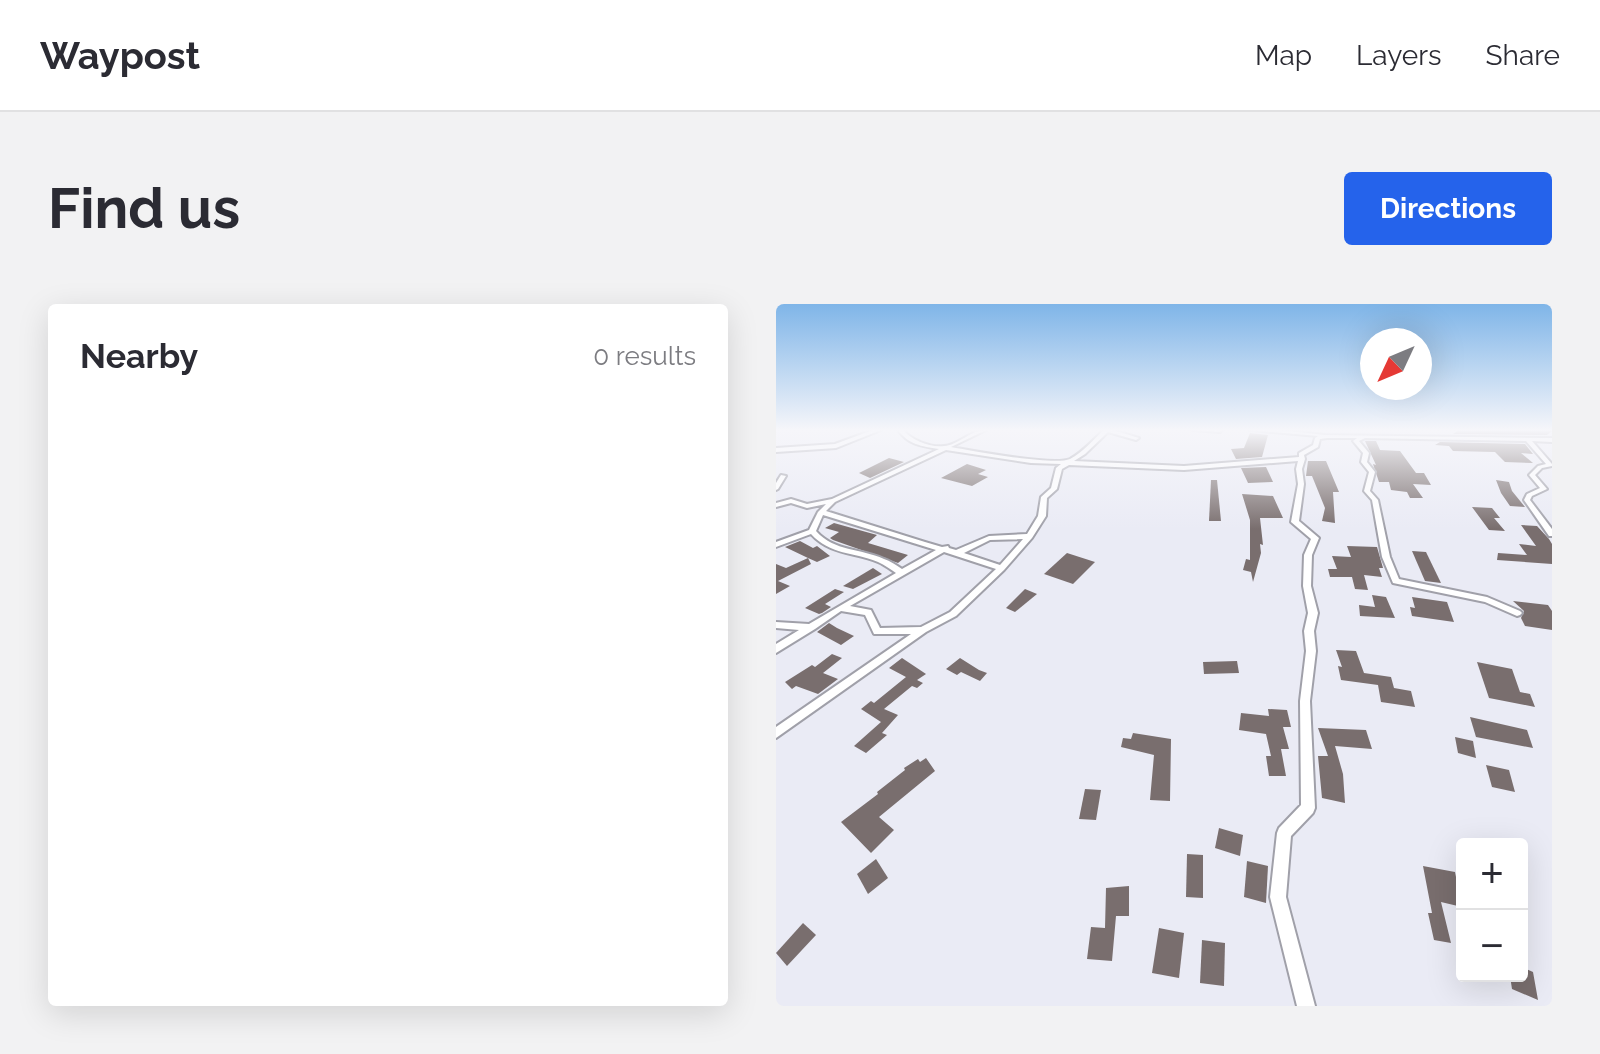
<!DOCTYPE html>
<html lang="en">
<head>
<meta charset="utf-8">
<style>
	body { margin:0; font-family:Raleway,sans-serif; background:#f2f2f3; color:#2b2b33 }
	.controls { position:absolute; right:24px; bottom:24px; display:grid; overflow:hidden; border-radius:8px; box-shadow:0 8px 32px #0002 }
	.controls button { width:72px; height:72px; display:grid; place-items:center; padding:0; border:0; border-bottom:2px solid #e1e1e2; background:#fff; color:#2b2b33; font:40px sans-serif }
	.compass { position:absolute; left:584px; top:24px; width:72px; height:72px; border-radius:50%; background:#fff; box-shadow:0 8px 32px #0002; rotate:226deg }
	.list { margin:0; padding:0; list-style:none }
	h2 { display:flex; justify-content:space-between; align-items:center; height:104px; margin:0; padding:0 32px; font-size:34px }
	h2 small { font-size:26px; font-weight:400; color:#7c7c81 }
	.map { position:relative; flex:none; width:776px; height:702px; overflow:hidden; border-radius:8px }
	header { display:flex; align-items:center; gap:48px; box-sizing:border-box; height:112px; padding:0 40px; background:#fff; border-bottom:2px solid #e1e1e2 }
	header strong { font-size:38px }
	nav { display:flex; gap:44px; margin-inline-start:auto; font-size:28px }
	.intro { display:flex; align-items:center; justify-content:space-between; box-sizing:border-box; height:192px; padding:0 48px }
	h1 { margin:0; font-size:56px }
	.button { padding:20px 36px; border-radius:8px; background:#2563eb; color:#fff; font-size:28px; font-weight:700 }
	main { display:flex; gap:48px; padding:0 48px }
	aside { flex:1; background:#fff; border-radius:8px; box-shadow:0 8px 32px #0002 }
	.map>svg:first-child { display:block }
	.building { fill:#796e6e }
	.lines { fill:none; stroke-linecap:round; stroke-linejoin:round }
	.minor-casing { stroke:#a0a0a9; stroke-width:4 }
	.minor { fill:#fff; fill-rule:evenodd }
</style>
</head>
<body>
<header>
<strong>Waypost</strong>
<nav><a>Map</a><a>Layers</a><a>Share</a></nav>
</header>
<div class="intro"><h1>Find us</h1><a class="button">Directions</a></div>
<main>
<aside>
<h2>Nearby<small>0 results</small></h2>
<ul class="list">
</ul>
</aside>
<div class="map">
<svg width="776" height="702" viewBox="0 0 776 702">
	<rect width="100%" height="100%" fill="#eaebf5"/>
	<!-- building -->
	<g class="building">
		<path d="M683 126H776V127L771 131 677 130Z"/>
		<path d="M474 129 492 131 486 153 460 155 455 145 468 144Z"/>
		<path d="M589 137H600L604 146 624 147 640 169H648L655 181 637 180 647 194H634L631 188 615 186 613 178H603L597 160 600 161Z"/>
		<path d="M664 138 749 140 757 150 745 149 757 159 729 158 719 148 677 147 673 142 659 141Z"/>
		<path d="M113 154 128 158 94 174 83 169Z"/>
		<path d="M532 157H550L563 188H557L559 219 546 217 549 204 536 172H530Z"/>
		<path d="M191 160 210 166 202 170 212 173 196 182 165 174Z"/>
		<path d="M490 163 497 178 472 179 465 164Z"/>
		<path d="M435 176H441L445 217H433Z"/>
		<path d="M720 176 733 178 736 187 749 203 734 202 725 189Z"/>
		<path d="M466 190 497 192 507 214H484L487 241 484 240 485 249 477 278 475 268 467 266 470 255 474 256V216Z"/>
		<path d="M696 203 716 204 724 214H718L729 227 713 226Z"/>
		<path d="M58 219 101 231 92 239 132 251 122 259 57 236 54 234 63 228 49 224Z"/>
		<path d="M745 221 761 222 773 235 776 240V260L721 256 722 249 751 251 743 240 760 242Z"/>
		<path d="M24 237 37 244 41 242 54 252 41 258 32 254 35 260 2 277 14 282 0 290V260L10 264 32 254 9 243Z"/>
		<path d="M571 242 601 243 607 264H603L606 273 588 271 592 286 579 285 576 273H554L552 265H561L556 252 575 253Z"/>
		<path d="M636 247 650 248 665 279 649 277Z"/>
		<path d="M291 249 319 258 297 280 268 270Z"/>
		<path d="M97 264 106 270 77 285 67 282Z"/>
		<path d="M59 285 68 288 49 300 55 303 46 309 43 310 29 304Z"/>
		<path d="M249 285 261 290 239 308 230 304Z"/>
		<path d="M596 291 610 293 619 314 584 312 583 301 599 303Z"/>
		<path d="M636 293 671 298 678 318 636 312 634 303 639 304Z"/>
		<path d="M737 297 772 301 776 307V326L749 322 745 314 748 307Z"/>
		<path d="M53 319 61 324 78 332 65 341 41 328Z"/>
		<path d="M560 346 580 347 588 369 615 373 618 384 635 387 639 403 605 398 602 381 565 376 562 362 566 363Z"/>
		<path d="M56 350 66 354 47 369 62 375 42 390 20 382 16 385 9 378 36 361 39 363Z"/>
		<path d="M126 354 150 370 141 376 147 379 141 384 136 382 108 405 122 411 106 429 111 431 90 449 78 442 105 418 85 405 95 397 98 399 130 373 113 364Z"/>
		<path d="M184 354 203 366 211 369 204 377 185 368 181 371 170 365Z"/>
		<path d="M461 357 463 369 428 370 427 358Z"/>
		<path d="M701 358 736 365 744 388 754 390 759 403 713 394Z"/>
		<path d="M492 405 511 406 515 423H507L513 445H505L510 472H493L490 452H495L490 430 463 426 465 409 493 412Z"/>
		<path d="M694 413 751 426 757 444 700 433Z"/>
		<path d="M542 424 590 426 596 445 559 442 567 470 569 499 546 494 542 452H552Z"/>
		<path d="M357 429 395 435 394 497 374 496 378 451 345 443 347 434 355 435Z"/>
		<path d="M679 433 697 437 700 454 682 449Z"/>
		<path d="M150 454 159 467 103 513 118 526 95 549 65 518 102 490 101 488 129 466 128 464 142 455 144 458Z"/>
		<path d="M710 461 733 466 739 488 716 483Z"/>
		<path d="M309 485 325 486 320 516 303 515Z"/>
		<path d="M443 524 467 531 464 552 439 544Z"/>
		<path d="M411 550 427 551V594L410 593Z"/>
		<path d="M100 555 112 574 92 590 81 570Z"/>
		<path d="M471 557 492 562 490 599 468 593Z"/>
		<path d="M647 562 679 568 686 603 665 598 675 639 658 636 652 609H656Z"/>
		<path d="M353 582V612H340L336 657 311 655 315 623 329 624 330 584Z"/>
		<path d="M27 619 40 631 11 662 0 649Z"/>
		<path d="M383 624 408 629 403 674 376 669Z"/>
		<path d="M426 636 449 639 448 682 424 679Z"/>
		<path d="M746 663 757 668 762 696 736 685 734 672H746Z"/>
	</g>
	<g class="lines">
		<defs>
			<g id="minor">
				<path d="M97 126H105L60 144 0 148V144L59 140Z"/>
				<path d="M122 126H127C135 136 155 144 168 142 183 141 194 126 210 126L175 143C197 147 278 162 294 155 307 148 317 136 328 126H337L363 134 360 136 332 128 309 150 298 157 408 162 523 153V149L537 141 539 134 542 132 474 126H504L549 131 776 134V138L756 137 776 160V162L766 164 759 171 771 185 756 192 754 196 776 225V232H773L748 196 751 190 764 184 753 171 762 162 770 160 750 137 589 134 583 137 593 149 591 158 599 168 594 187 602 196 614 253 623 275 711 293 744 307 746 309 744 311 741 312 709 298 617 279 606 253 596 196 588 187 593 168 585 158 587 149 577 137 581 134H551L544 135 542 143 528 151 529 155 526 165 528 180 523 217 543 234 536 251 535 282 542 309 538 327 540 347 534 397 539 504 537 509 515 532 510 593 539 702H521L494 593 501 529 503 524 525 501 524 397 530 347 528 327 532 309 527 282 528 251 535 235 515 218 522 180 520 165 522 157 408 166 293 161 286 165 281 185 271 194 270 212 256 234 228 266 180 312 150 328 0 434V423L135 330H98L89 311 65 307 39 325 0 349V340L23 326 0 324V318L33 320 120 269C114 265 109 261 102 258 78 248 54 251 35 230L0 243V238L33 226 42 208 50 200 31 204 15 199 0 203V199L15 195 31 200 56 195 163 145C145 142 133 141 122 126ZM170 146 255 159 285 160 280 164 275 184 265 193 262 212 251 230 213 232 180 246 173 244 172 242 166 243 149 238 50 207 59 198ZM47 211 160 246 126 265C120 261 114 257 108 255 84 244 59 248 40 227ZM247 235 224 261 188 249 214 236ZM168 248 220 265 174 308 145 323 104 324 95 306 74 302Z"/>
				<path d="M416 126H446L444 128Z"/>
				<path d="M5 171 10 172 2 185 0 186V179Z"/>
			</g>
		</defs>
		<!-- minor casing -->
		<use href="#minor" class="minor-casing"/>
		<!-- minor -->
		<use href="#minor" class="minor"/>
	</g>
	<!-- sky -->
	<linearGradient id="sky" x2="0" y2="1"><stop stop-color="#7fb5e8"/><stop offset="0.56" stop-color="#f6f6fa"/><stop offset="1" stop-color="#f6f6fa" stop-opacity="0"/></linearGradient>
	<rect width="776" height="225" fill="url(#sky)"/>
</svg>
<div class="controls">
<button>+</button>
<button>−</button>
</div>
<svg class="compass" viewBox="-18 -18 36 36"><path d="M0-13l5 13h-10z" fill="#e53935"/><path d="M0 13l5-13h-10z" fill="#7c7c81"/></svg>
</div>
</main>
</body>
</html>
